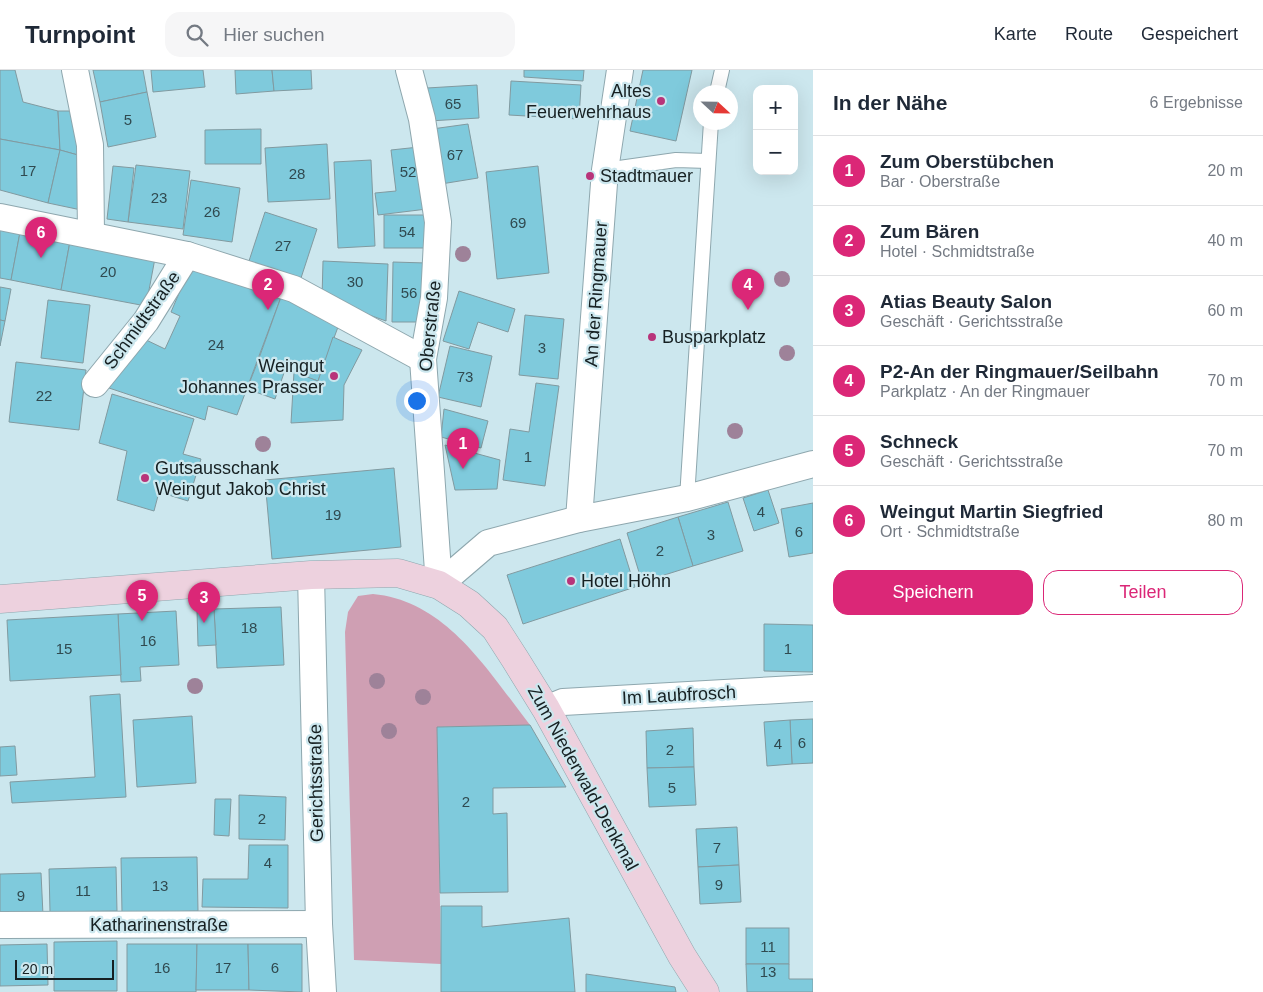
<!DOCTYPE html>
<html lang="de">
<head>
<meta charset="utf-8">
<style>
	body { margin:0; font-family:Arial,sans-serif; background:#f6f6f7; color:#1f2937 }
	.controls { position:absolute; right:15px; top:15px; display:grid; overflow:hidden; border-radius:10px; box-shadow:0 5px 20px #0002 }
	.controls button { width:45px; height:45px; display:grid; place-items:center; padding:0; border:0; border-bottom:1px solid #e0e1e3; background:#fff; color:#1f2937; font:25px sans-serif }
	.compass { position:absolute; left:693px; top:15px; width:45px; height:45px; border-radius:50%; background:#fff; box-shadow:0 5px 20px #0002; rotate:112deg }
	.scale { position:absolute; left:15px; bottom:12px; width:99px; box-sizing:border-box; padding-left:5px; border:2px solid #162022; border-top:0; font-size:14px; line-height:18px; white-space:nowrap; color:#162022; -webkit-text-stroke:4px #cce7ee; paint-order:stroke }
	.you { position:absolute; left:416px; top:330px; width:18px; height:18px; margin:-12px; border:4px solid #fff; border-radius:50%; background:#1a73e8; box-shadow:0 0 0 8px #1a73e833 }
	.badge { display:grid; place-items:center; width:32px; height:32px; border-radius:50%; background:#db2777; color:#fff; font-size:16px; font-weight:700 }
	.pin { position:absolute; translate:-50% -41px; filter:drop-shadow(0 1px 2px #0008) }
	.pin::after { content:''; position:absolute; top:26px; width:18px; height:15px; background:inherit; clip-path:polygon(0 0,100% 0,50% 100%) }
	.list { margin:0; padding:0; list-style:none }
	h2 { display:flex; justify-content:space-between; align-items:center; height:65px; margin:0; padding:0 20px; font-size:21px }
	h2 small { font-size:16px; font-weight:400; color:#747a83 }
	.list li { display:grid; grid-template-columns:32px 1fr auto; gap:15px; align-items:center; box-sizing:border-box; height:70px; padding:0 20px; border-top:1px solid #e0e1e3 }
	.list b { display:block; font-size:19px; white-space:nowrap }
	.list p { margin:0; font-size:16px; white-space:nowrap; color:#747a83 }
	.list em { font-size:16px; font-style:normal; color:#747a83 }
	.actions { display:flex; gap:10px; padding:15px 20px }
	.actions a { flex:1; padding:11px 0; border:1px solid #db2777; border-radius:15px; text-align:center; font-size:18px; color:#db2777 }
	.actions .main { background:#db2777; color:#fff }
	.icon { flex:none; width:28px; height:28px; fill:none; stroke:currentColor; stroke-width:2; stroke-linecap:round; stroke-linejoin:round }
	.map { position:relative; flex:none; width:813px; height:922px; overflow:hidden }
	header { display:flex; align-items:center; gap:30px; box-sizing:border-box; height:70px; padding:0 25px; background:#fff; border-bottom:1px solid #e0e1e3 }
	header strong { font-size:24px }
	nav { display:flex; gap:28px; margin-inline-start:auto; font-size:18px }
	.search { width:350px; height:45px; background:#f6f6f7; display:flex; align-items:center; gap:12px; box-sizing:border-box; padding:0 18px; border-radius:15px; color:#747a83; font-size:19px }
	main { display:flex }
	aside { flex:1; background:#fff }
	.map>svg:first-child { display:block }
	.green { fill:#cf9fb3 }
	.building { fill:#7fcadc; stroke:#819aa0 }
	.lines { fill:none; stroke-linecap:round; stroke-linejoin:round }
	.lane-casing { stroke:#8ea7ae; stroke-width:16 }
	.street-casing { stroke:#8ea7ae; stroke-width:28 }
	.secondary-casing { stroke:#8ea7ae; stroke-width:29 }
	.lane { stroke:#fff; stroke-width:14 }
	.street { stroke:#fff; stroke-width:26 }
	.secondary { stroke:#edd1de; stroke-width:28 }
	.tree { fill:#9e8299 }
	.poi-dot { fill:#b8347a; stroke:#cce7ee; stroke-width:2 }
	.labels { text-anchor:middle; dominant-baseline:central; stroke-width:4.5; stroke-linejoin:round; paint-order:stroke }
	.number-label { font-size:15px; fill:#304a50 }
	.poi-label { font-size:18px; fill:#162022; stroke:#cce7ee; text-anchor:start }
	.street-label { font-size:18px; fill:#162022; stroke:#cce7ee }
</style>
</head>
<body>
<header>
<strong>Turnpoint</strong>
<div class="search"><svg class="icon" aria-label="search" viewBox="0 0 24 24"><circle cx="10" cy="10" r="6"/><path d="M15 15l6 6"/></svg>Hier suchen</div>
<nav><a>Karte</a><a>Route</a><a>Gespeichert</a></nav>
</header>
<main>
<div class="map">
<svg width="813" height="922" viewBox="0 0 813 922">
	<rect width="100%" height="100%" fill="#cce7ee"/>
	<!-- green -->
	<path class="green" d="M373 524C447 531 488 601 530 655L437 657 441 894 354 890 345 562 348 542 358 526Z"/>
	<!-- building -->
	<g class="building">
		<path d="M0 0H15L23 32 58 41 60 80 0 69Z"/>
		<path d="M93 0H143L147 22 100 32Z"/>
		<path d="M151 0H203L205 17 153 22Z"/>
		<path d="M235 0H272L274 21 236 24Z"/>
		<path d="M272 0H311L312 19 274 21Z"/>
		<path d="M524 0H584L583 11 524 7Z"/>
		<path d="M643 0H692L676 71 630 61Z"/>
		<path d="M511 11 581 15 579 49 509 45Z"/>
		<path d="M477 15 479 48 429 51 427 18Z"/>
		<path d="M147 22 156 67 108 77 100 32Z"/>
		<path d="M58 41H76L85 87 60 80Z"/>
		<path d="M468 54 478 108 441 114 432 59Z"/>
		<path d="M261 59V94H205V60Z"/>
		<path d="M0 69 60 80 48 133 0 120Z"/>
		<path d="M327 74 330 129 268 132 265 78Z"/>
		<path d="M419 77 427 139 378 145 375 123 396 121 391 80Z"/>
		<path d="M60 80 85 87 86 141 48 133Z"/>
		<path d="M371 90 375 176 338 178 334 92Z"/>
		<path d="M136 95 190 101 183 159 128 152Z"/>
		<path d="M113 96 134 98 128 152 107 149Z"/>
		<path d="M538 96 549 203 497 209 486 102Z"/>
		<path d="M191 110 240 118 232 172 183 165Z"/>
		<path d="M265 142 317 159 301 208 249 191Z"/>
		<rect x="384" y="145" width="46" height="33"/>
		<path d="M0 152 21 157 11 210 0 208Z"/>
		<path d="M21 157 71 166 61 220 11 210Z"/>
		<path d="M71 166 156 183 146 236 61 220Z"/>
		<path d="M323 191 388 194 386 251 322 228Z"/>
		<path d="M393 192 426 193 425 252H392Z"/>
		<path d="M192 193 281 227 237 345 208 336 205 350 109 318 142 268 165 279 180 246 171 242Z"/>
		<path d="M0 217 11 219 5 251 0 250Z"/>
		<path d="M459 221 515 239 508 262 478 252 469 279 443 271Z"/>
		<path d="M281 227 338 257 318 311 258 291Z"/>
		<path d="M48 230 90 235 83 293 41 288Z"/>
		<path d="M525 245 564 249 558 309 519 305Z"/>
		<path d="M0 250 5 251 0 276Z"/>
		<path d="M333 267 362 280 344 315 343 350 291 353 294 302 318 311Z"/>
		<path d="M450 276 492 286 481 337 438 327Z"/>
		<path d="M258 291 285 300 275 329 247 319Z"/>
		<path d="M16 292 86 300 79 360 9 352Z"/>
		<path d="M536 313 559 316 545 416 503 410 510 359 529 362Z"/>
		<path d="M112 324 194 349 183 384 201 389 188 431 159 422 154 441 117 430 127 381 99 373Z"/>
		<path d="M444 339 488 351 481 378 441 367Z"/>
		<path d="M445 375 500 390 497 419 455 420Z"/>
		<path d="M394 398 401 477 272 489 265 410Z"/>
		<path d="M768 420 779 453 754 461 743 428Z"/>
		<path d="M728 432 743 481 693 496 678 447Z"/>
		<path d="M813 433V483L789 487 781 439Z"/>
		<path d="M678 447 693 496 642 512 627 463Z"/>
		<path d="M620 469 635 517 523 554 507 505Z"/>
		<path d="M281 537 284 595 217 598 214 539Z"/>
		<path d="M214 539 216 575 198 576 197 540Z"/>
		<path d="M176 541 179 595 140 597 141 611 121 612 118 544Z"/>
		<path d="M118 544 121 605 10 611 7 550Z"/>
		<path d="M764 554 813 555V602L764 601Z"/>
		<path d="M120 624 126 727 12 733 10 712 95 707 90 626Z"/>
		<path d="M192 646 196 713 137 717 133 650Z"/>
		<path d="M813 649V693L792 694 790 650Z"/>
		<path d="M790 650 792 694 767 696 764 652Z"/>
		<path d="M530 655 566 717 493 718V744L507 743 508 822 440 823 437 657Z"/>
		<path d="M693 658 694 697 647 698 646 661Z"/>
		<path d="M15 676 17 705 0 706V677Z"/>
		<path d="M694 697 696 735 649 737 647 698Z"/>
		<path d="M239 725 286 727 285 770 239 769Z"/>
		<path d="M215 729H231L229 766 214 765Z"/>
		<path d="M737 757 739 795 698 797 696 759Z"/>
		<path d="M249 775H288V838L202 837 203 809H248Z"/>
		<path d="M197 787 198 841 122 843 121 788Z"/>
		<path d="M739 795 741 832 700 834 698 797Z"/>
		<path d="M116 797 117 841 50 842 49 799Z"/>
		<path d="M41 803 43 845 0 847V804Z"/>
		<path d="M441 836H482V857L569 848 575 922H441Z"/>
		<rect x="746" y="858" width="43" height="36"/>
		<path d="M117 871V921H54V872Z"/>
		<path d="M47 874 48 915 0 916V875Z"/>
		<path d="M127 874H197L196 922H127Z"/>
		<path d="M197 874H248L249 920H196Z"/>
		<path d="M248 874H302V922L249 920Z"/>
		<path d="M746 894H789V909H813V922H747Z"/>
		<path d="M586 904 675 917 676 922H586Z"/>
	</g>
	<g class="lines">
		<defs>
			<g id="lane">
				<path d="M717 22 722 0"/>
				<path d="M605 100 676 90 708 91"/>
				<path d="M687 428 711 52"/>
			</g>
			<g id="street">
				<path d="M75 0 90 75 91 165"/>
				<path d="M409 0 422 49 438 152 434 228 423 289 439 515"/>
				<path d="M0 147 187 185 294 219 423 289"/>
				<path d="M95 314 146 251 187 185"/>
				<path d="M579 449 605 100 620 0"/>
				<path d="M311 505 319 854 323 922"/>
				<path d="M439 515 488 473 579 449 687 428 813 394"/>
				<path d="M546 639 563 632 813 618"/>
				<path d="M0 855 319 854"/>
			</g>
			<path id="secondary" d="M0 529 311 505 398 503 439 515 469 534 495 558 515 589 546 639 682 886 705 922"/>
		</defs>
		<!-- lane casing -->
		<use href="#lane" class="lane-casing"/>
		<!-- street casing -->
		<use href="#street" class="street-casing"/>
		<!-- secondary casing -->
		<use href="#secondary" class="secondary-casing"/>
		<!-- lane -->
		<use href="#lane" class="lane"/>
		<!-- street -->
		<use href="#street" class="street"/>
		<!-- secondary -->
		<use href="#secondary" class="secondary"/>
	</g>
	<!-- trees -->
	<g class="tree">
		<circle cx="463" cy="184" r="8"/>
		<circle cx="782" cy="209" r="8"/>
		<circle cx="787" cy="283" r="8"/>
		<circle cx="735" cy="361" r="8"/>
		<circle cx="263" cy="374" r="8"/>
		<circle cx="377" cy="611" r="8"/>
		<circle cx="195" cy="616" r="8"/>
		<circle cx="423" cy="627" r="8"/>
		<circle cx="389" cy="661" r="8"/>
	</g>
	<!-- markers -->
	<g class="poi-dot">
		<circle cx="661" cy="31" r="5"/>
		<circle cx="590" cy="106" r="5"/>
		<circle cx="652" cy="267" r="5"/>
		<circle cx="334" cy="306" r="5"/>
		<circle cx="145" cy="408" r="5"/>
		<circle cx="571" cy="511" r="5"/>
	</g>
	<g class="labels">
		<!-- number labels -->
		<g class="number-label">
			<text x="453" y="33">65</text>
			<text x="128" y="49">5</text>
			<text x="455" y="84">67</text>
			<text x="28" y="100">17</text>
			<text x="408" y="101">52</text>
			<text x="297" y="103">28</text>
			<text x="159" y="127">23</text>
			<text x="212" y="141">26</text>
			<text x="518" y="152">69</text>
			<text x="407" y="161">54</text>
			<text x="283" y="175">27</text>
			<text x="108" y="201">20</text>
			<text x="355" y="211">30</text>
			<text x="409" y="222">56</text>
			<text x="216" y="274">24</text>
			<text x="542" y="277">3</text>
			<text x="465" y="306">73</text>
			<text x="44" y="325">22</text>
			<text x="528" y="386">1</text>
			<text x="761" y="441">4</text>
			<text x="333" y="444">19</text>
			<text x="799" y="461">6</text>
			<text x="711" y="464">3</text>
			<text x="660" y="480">2</text>
			<text x="249" y="557">18</text>
			<text x="148" y="570">16</text>
			<text x="64" y="578">15</text>
			<text x="788" y="578">1</text>
			<text x="802" y="672">6</text>
			<text x="778" y="673">4</text>
			<text x="670" y="679">2</text>
			<text x="672" y="717">5</text>
			<text x="466" y="731">2</text>
			<text x="262" y="748">2</text>
			<text x="717" y="777">7</text>
			<text x="268" y="792">4</text>
			<text x="719" y="814">9</text>
			<text x="160" y="815">13</text>
			<text x="83" y="820">11</text>
			<text x="21" y="825">9</text>
			<text x="768" y="876">11</text>
			<text x="162" y="897">16</text>
			<text x="223" y="897">17</text>
			<text x="275" y="897">6</text>
			<text x="768" y="901">13</text>
		</g>
		<!-- poi labels -->
		<g class="poi-label">
			<text x="651" y="21" text-anchor="end">Altes<tspan x="651" dy="21">Feuerwehrhaus</tspan></text>
			<text x="600" y="106">Stadtmauer</text>
			<text x="662" y="267">Busparkplatz</text>
			<text x="324" y="296" text-anchor="end">Weingut<tspan x="324" dy="21">Johannes Prasser</tspan></text>
			<text x="155" y="398">Gutsausschank<tspan x="155" dy="21">Weingut Jakob Christ</tspan></text>
			<text x="581" y="511">Hotel Höhn</text>
		</g>
		<!-- street labels -->
		<g class="street-label">
			<text transform="translate(596 224) rotate(-86)">An der Ringmauer</text>
			<text transform="translate(142 250) rotate(-54)">Schmidtstraße</text>
			<text transform="translate(430 256) rotate(-84)">Oberstraße</text>
			<text transform="translate(679 625) rotate(-3)">Im Laubfrosch</text>
			<text transform="translate(583 708) rotate(61)">Zum Niederwald-Denkmal</text>
			<text transform="translate(316 713) rotate(-91)">Gerichtsstraße</text>
			<text x="159" y="855">Katharinenstraße</text>
		</g>
	</g>
</svg>
<div class="controls">
<button>+</button>
<button>−</button>
</div>
<svg class="compass" viewBox="-18 -18 36 36"><path d="M0-13l5 13h-10z" fill="#e53935"/><path d="M0 13l5-13h-10z" fill="#747a83"/></svg>
<div class="scale">20 m</div>
<div class="you"></div>
<div class="pin badge" style="left:463px;top:399px">1</div>
<div class="pin badge" style="left:268px;top:240px">2</div>
<div class="pin badge" style="left:204px;top:553px">3</div>
<div class="pin badge" style="left:748px;top:240px">4</div>
<div class="pin badge" style="left:142px;top:551px">5</div>
<div class="pin badge" style="left:41px;top:188px">6</div>
</div>
<aside>
<h2>In der Nähe<small>6 Ergebnisse</small></h2>
<ul class="list">
<li><span class="badge">1</span><div><b>Zum Oberstübchen</b><p>Bar · Oberstraße</p></div><em>20 m</em></li>
<li><span class="badge">2</span><div><b>Zum Bären</b><p>Hotel · Schmidtstraße</p></div><em>40 m</em></li>
<li><span class="badge">3</span><div><b>Atias Beauty Salon</b><p>Geschäft · Gerichtsstraße</p></div><em>60 m</em></li>
<li><span class="badge">4</span><div><b>P2-An der Ringmauer/Seilbahn</b><p>Parkplatz · An der Ringmauer</p></div><em>70 m</em></li>
<li><span class="badge">5</span><div><b>Schneck</b><p>Geschäft · Gerichtsstraße</p></div><em>70 m</em></li>
<li><span class="badge">6</span><div><b>Weingut Martin Siegfried</b><p>Ort · Schmidtstraße</p></div><em>80 m</em></li>
</ul>
<div class="actions"><a class="main">Speichern</a><a>Teilen</a></div>
</aside>
</main>
</body>
</html>
